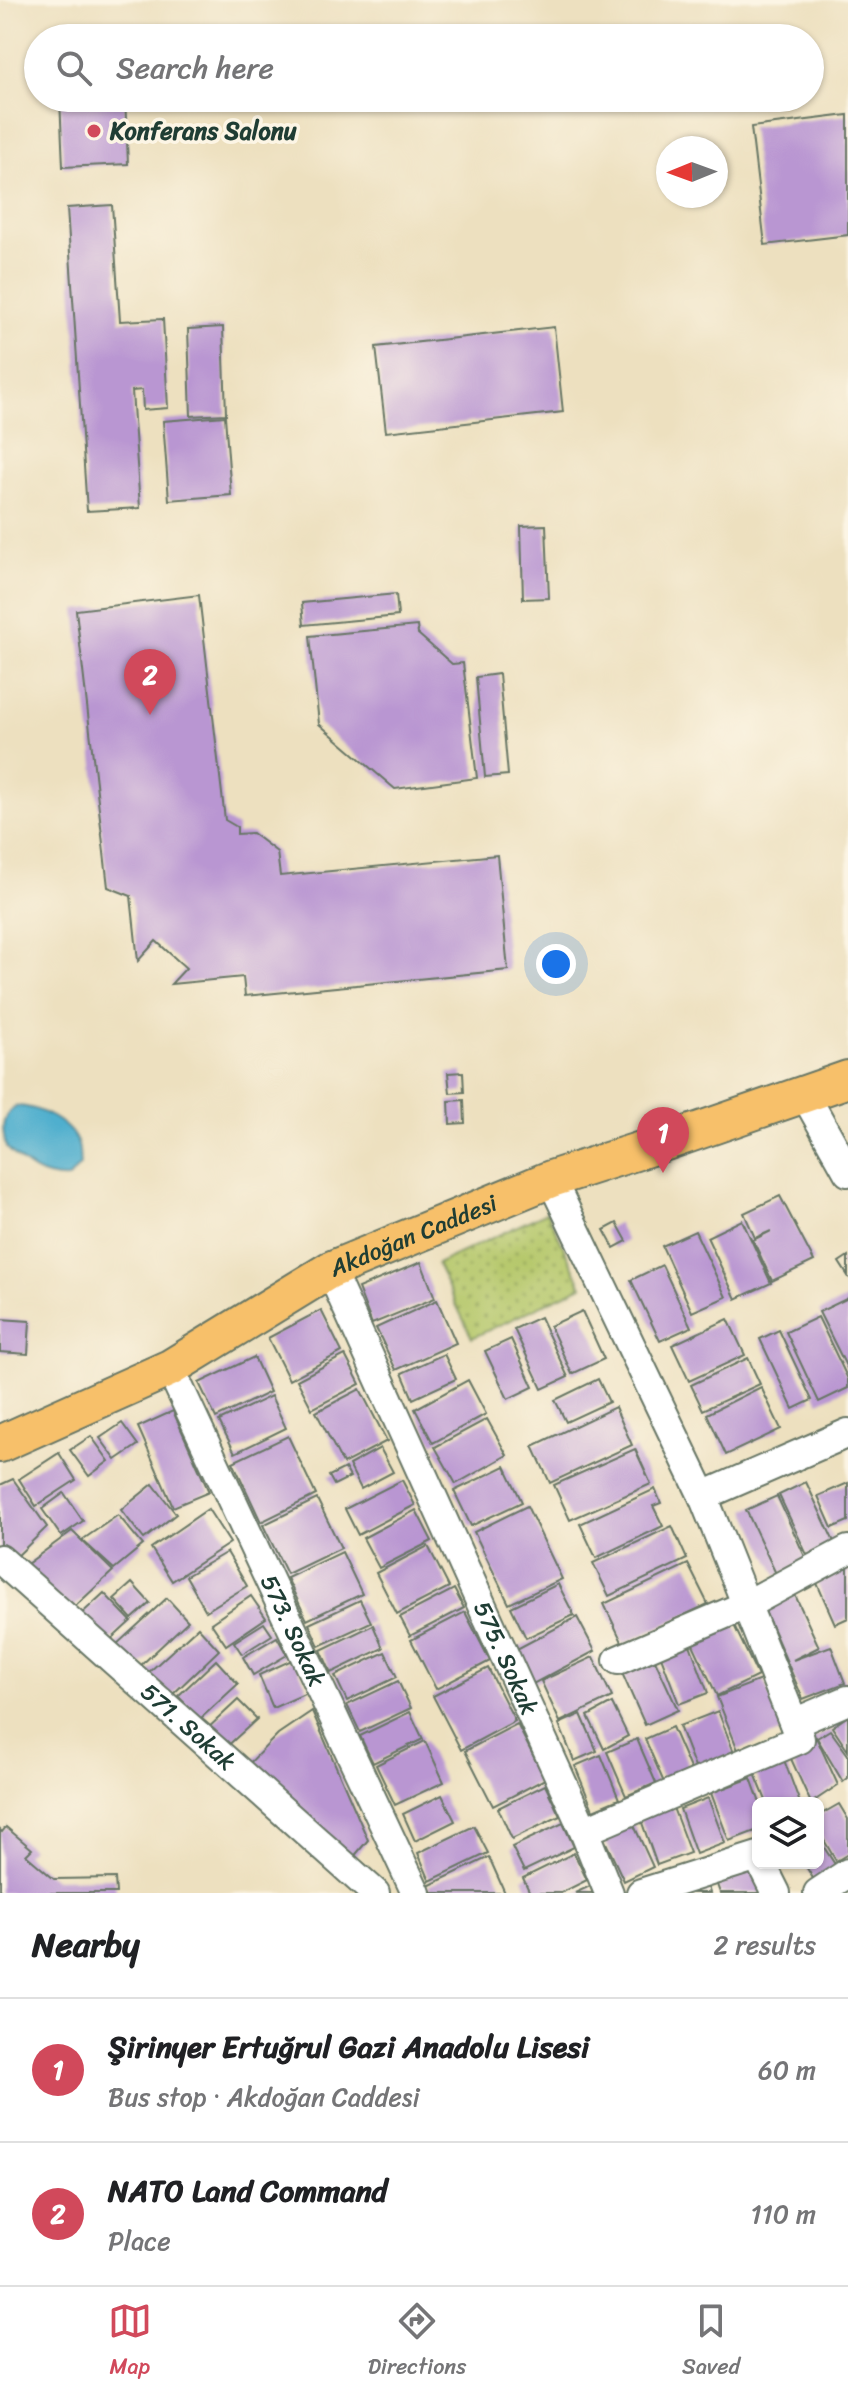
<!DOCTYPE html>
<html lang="en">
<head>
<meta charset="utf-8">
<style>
	body { margin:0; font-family:Sriracha,sans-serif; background:#f2f2f2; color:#202124 }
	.controls { position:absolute; right:24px; bottom:24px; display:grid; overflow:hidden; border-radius:12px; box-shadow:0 2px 6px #0004 }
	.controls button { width:72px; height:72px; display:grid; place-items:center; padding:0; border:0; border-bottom:2px solid #e0e0e0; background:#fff; color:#202124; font:40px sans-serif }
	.compass { position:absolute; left:656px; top:136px; width:72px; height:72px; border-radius:50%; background:#fff; box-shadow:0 2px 6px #0004; rotate:269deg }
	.you { position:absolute; left:556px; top:964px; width:28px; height:28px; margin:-20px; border:6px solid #fff; border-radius:50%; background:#1a73e8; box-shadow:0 0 0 12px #1a73e833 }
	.badge { display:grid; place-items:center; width:52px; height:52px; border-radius:50%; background:#d1495b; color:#fff; font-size:26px; font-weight:700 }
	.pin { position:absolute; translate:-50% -66px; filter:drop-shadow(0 2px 4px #0008) }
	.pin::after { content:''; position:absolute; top:42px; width:28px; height:24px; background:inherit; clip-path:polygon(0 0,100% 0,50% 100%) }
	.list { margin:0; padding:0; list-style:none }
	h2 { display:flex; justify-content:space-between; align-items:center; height:104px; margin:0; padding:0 32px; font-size:34px }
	h2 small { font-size:26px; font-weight:400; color:#757577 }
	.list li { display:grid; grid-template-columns:52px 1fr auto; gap:24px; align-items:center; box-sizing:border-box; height:144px; padding:0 32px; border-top:2px solid #e0e0e0 }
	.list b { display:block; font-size:30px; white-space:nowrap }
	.list p { margin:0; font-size:26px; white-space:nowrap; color:#757577 }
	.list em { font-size:26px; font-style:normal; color:#757577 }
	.icon { flex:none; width:44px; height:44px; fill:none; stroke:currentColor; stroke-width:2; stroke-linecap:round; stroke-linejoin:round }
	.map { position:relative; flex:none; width:848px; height:1893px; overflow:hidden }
	.search { position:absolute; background:#fff; box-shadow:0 2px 6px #0004; left:24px; right:24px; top:24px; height:88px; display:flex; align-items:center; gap:20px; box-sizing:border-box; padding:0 28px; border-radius:44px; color:#757577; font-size:30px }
	.sheet { height:392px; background:#fff }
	nav { display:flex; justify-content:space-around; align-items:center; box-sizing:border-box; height:112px; border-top:2px solid #e0e0e0; background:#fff; font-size:22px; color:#757577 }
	nav a { display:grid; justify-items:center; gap:4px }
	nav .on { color:#d1495b }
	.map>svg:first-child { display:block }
	.grass { fill:url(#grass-dots); stroke:#6a8250; stroke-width:2 }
	.water { fill:#4fafce; stroke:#377681; stroke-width:2 }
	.building { fill:#b996d2 }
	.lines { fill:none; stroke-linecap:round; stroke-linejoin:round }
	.minor-casing { stroke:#677665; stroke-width:32 }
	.major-casing { stroke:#677665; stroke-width:40 }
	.minor { stroke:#fff; stroke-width:28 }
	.major { stroke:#f7c06b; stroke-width:36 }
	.poi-dot { fill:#d1495b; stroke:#fcf5e5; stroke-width:3 }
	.labels { text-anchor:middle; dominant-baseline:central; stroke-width:7; stroke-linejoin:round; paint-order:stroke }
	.poi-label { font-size:24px; font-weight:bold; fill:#1f3d34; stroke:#fcf5e5; text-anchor:start }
	.street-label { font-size:24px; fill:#1f3d34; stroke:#fcf5e5 }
</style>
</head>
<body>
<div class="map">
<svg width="848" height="1893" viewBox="0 0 848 1893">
	<defs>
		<pattern id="grass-dots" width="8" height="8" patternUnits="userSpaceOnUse" patternTransform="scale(2)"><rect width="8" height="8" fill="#b6c86c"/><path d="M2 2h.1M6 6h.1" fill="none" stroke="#93a45a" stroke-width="1.8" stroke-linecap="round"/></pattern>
	</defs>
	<rect width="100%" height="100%" fill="#fcf5e5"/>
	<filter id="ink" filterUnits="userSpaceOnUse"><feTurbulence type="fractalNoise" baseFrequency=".0125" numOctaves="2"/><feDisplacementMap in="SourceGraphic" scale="16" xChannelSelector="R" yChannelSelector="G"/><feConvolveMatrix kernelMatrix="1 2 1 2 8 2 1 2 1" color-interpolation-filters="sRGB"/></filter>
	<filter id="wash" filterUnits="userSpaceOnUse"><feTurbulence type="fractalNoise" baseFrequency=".006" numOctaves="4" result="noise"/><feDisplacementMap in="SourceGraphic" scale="32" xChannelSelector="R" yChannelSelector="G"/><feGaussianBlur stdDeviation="1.8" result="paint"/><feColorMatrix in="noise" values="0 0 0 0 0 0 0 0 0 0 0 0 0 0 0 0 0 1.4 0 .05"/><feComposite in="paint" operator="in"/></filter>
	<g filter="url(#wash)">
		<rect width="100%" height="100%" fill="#ede0bf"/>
		<!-- grass -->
		<path class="grass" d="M547 1212 582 1286 472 1338 437 1264Z"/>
		<!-- water -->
		<path class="water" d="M16 1106C38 1106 71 1123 78 1145 80 1151 79 1159 80 1165L69 1178C41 1180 25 1166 6 1147 2 1128 0 1118 16 1106Z"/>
		<g id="blocks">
			<!-- building -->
			<g class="building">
				<path d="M122 31 123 38H71L78 33Z"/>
				<path d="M60 98H125L128 164 63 167Z"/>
				<path d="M848 115V235L765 245 751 127Z"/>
				<path d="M112 205 120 321 163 319 168 408 143 410 142 390 132 391 140 508 87 511 67 208Z"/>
				<path d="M223 327 226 414 191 416 188 329Z"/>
				<path d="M554 327 563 412 386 432 376 347Z"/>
				<path d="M225 416 231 495 169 500 163 421Z"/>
				<path d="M546 525 549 598 523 599 521 526Z"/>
				<path d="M396 594 398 616 304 625 302 603Z"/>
				<path d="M199 595 225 820 237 827V834L252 833 277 852 280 876 497 855 508 970 245 996 243 977 171 984 186 968 156 941 138 961 131 896 108 887 76 610Z"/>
				<path d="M417 626 418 634 452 664 463 663 477 778 395 789 319 724 310 636Z"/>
				<path d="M499 674 508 775 485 777 476 677Z"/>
				<path d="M463 1072 464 1092 450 1093 448 1073Z"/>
				<path d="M464 1100 465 1123 450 1124 449 1101Z"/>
				<path d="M780 1196 814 1261 772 1281 753 1240 771 1231 755 1238 744 1213Z"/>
				<path d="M742 1220 771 1283 736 1299 707 1237Z"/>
				<path d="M617 1223 627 1241 614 1248 604 1230Z"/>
				<path d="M695 1231 726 1297 692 1312 662 1246Z"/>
				<path d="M848 1256V1276L839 1262Z"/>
				<path d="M421 1262 435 1298 372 1324 358 1288Z"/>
				<path d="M662 1265 691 1327 660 1341 631 1280Z"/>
				<path d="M848 1298V1370L819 1312Z"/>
				<path d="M437 1300 456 1343 396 1370 376 1328Z"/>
				<path d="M321 1310 342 1352 289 1380 268 1338Z"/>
				<path d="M582 1311 604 1359 572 1374 550 1326Z"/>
				<path d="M540 1317 568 1377 542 1389 514 1329Z"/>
				<path d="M818 1317 848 1379V1388L819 1402 786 1332Z"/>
				<path d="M0 1319 30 1321 28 1354 0 1352Z"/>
				<path d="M728 1319 745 1355 689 1381 672 1345Z"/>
				<path d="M779 1330 812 1400 793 1409 760 1339Z"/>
				<path d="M511 1339 533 1387 508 1399 485 1351Z"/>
				<path d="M444 1354 456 1379 413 1399 402 1373Z"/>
				<path d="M345 1355 360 1384 312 1409 297 1380Z"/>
				<path d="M254 1357 270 1392 216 1418 199 1383Z"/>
				<path d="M748 1358 760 1384 703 1410 691 1385Z"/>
				<path d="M598 1379 609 1402 566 1422 555 1400Z"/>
				<path d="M468 1380 486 1414 433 1443 415 1409Z"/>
				<path d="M761 1387 781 1429 726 1455 707 1414Z"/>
				<path d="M360 1389 387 1441 343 1464 316 1412Z"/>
				<path d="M271 1396 286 1428 235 1453 219 1421Z"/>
				<path d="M615 1407 632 1445 550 1483 533 1446Z"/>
				<path d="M173 1411 209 1492 173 1507 138 1427Z"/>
				<path d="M487 1419 507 1455 456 1484 435 1447Z"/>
				<path d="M122 1423 138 1445 116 1460 100 1438Z"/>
				<path d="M91 1436 109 1461 89 1476 70 1450Z"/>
				<path d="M288 1436 316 1495 261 1522 233 1462Z"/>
				<path d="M380 1448 393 1472 361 1489 349 1465Z"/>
				<path d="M635 1449 651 1484 570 1520 554 1485Z"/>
				<path d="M59 1453 76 1480 36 1506 19 1479Z"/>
				<path d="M505 1466 522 1502 471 1526 454 1491Z"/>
				<path d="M345 1468 350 1477 334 1485 329 1476Z"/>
				<path d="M13 1479 47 1527 11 1562 0 1551V1485Z"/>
				<path d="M402 1480 415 1505 358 1535 345 1509Z"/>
				<path d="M806 1482 835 1544 808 1557 779 1495Z"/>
				<path d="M848 1483V1521L832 1528 818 1496Z"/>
				<path d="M153 1484 176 1514 144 1539 121 1510Z"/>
				<path d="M655 1489 661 1503 653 1506 663 1526 596 1558 580 1524Z"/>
				<path d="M64 1493 83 1521 61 1536 42 1509Z"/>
				<path d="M777 1496 807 1561 777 1576 746 1510Z"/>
				<path d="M317 1499 341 1548 287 1574 263 1525Z"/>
				<path d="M527 1506 562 1579 509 1604 474 1532Z"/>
				<path d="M208 1509 230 1543 172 1581 151 1548Z"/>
				<path d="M416 1510 432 1541 379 1568 363 1538Z"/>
				<path d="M118 1515 143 1545 114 1569 82 1540Z"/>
				<path d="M672 1526 687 1559 609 1596 593 1563Z"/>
				<path d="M72 1531 113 1571 67 1614 23 1567Z"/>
				<path d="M428 1546 449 1587 397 1614 376 1573Z"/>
				<path d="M227 1552 247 1586 206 1611 186 1576Z"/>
				<path d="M342 1552 362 1594 307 1620 287 1578Z"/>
				<path d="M688 1564 708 1604 623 1644 604 1604Z"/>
				<path d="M848 1567V1618L835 1624 816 1581Z"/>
				<path d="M132 1583 150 1603 132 1619 114 1599Z"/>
				<path d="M558 1584 574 1615 526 1638 511 1607Z"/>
				<path d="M454 1589 464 1608 410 1636 400 1617Z"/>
				<path d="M104 1593 131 1621 104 1646 77 1618Z"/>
				<path d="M795 1595 819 1647 793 1660 831 1646 845 1683 803 1699 764 1609Z"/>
				<path d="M251 1596 266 1618 226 1645 211 1623Z"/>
				<path d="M167 1598 188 1621 137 1669 116 1645Z"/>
				<path d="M360 1600 371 1622 319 1646 309 1624Z"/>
				<path d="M465 1612 490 1661 436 1689 411 1640Z"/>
				<path d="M577 1617 595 1651 531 1685 513 1651Z"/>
				<path d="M264 1623 272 1635 242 1654 234 1642Z"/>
				<path d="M733 1623 758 1676 717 1696 692 1642Z"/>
				<path d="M373 1625 383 1648 331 1673 321 1650Z"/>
				<path d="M198 1627 219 1650 171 1696 149 1672Z"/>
				<path d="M277 1637 287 1655 253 1675 243 1657Z"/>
				<path d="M689 1642 708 1693 679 1704 660 1654Z"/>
				<path d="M385 1652 397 1677 347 1701 335 1676Z"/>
				<path d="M593 1657 612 1697 560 1722 541 1681Z"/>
				<path d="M654 1658 678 1710 645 1725 622 1673Z"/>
				<path d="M294 1659 309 1692 273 1708 259 1675Z"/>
				<path d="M216 1660 238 1684 200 1719 178 1696Z"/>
				<path d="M488 1668 515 1721 461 1750 433 1696Z"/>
				<path d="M763 1679 784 1731 738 1750 717 1697Z"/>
				<path d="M398 1681 411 1708 360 1732 347 1705Z"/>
				<path d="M238 1700 257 1719 224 1749 206 1730Z"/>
				<path d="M612 1703 628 1736 604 1749 588 1716Z"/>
				<path d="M312 1711 368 1840 352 1859 242 1771 278 1734Z"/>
				<path d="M718 1711 735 1755 696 1770 679 1726Z"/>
				<path d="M410 1712 423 1739 373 1763 360 1736Z"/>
				<path d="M581 1714 597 1751 574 1761 559 1724Z"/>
				<path d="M848 1716V1751L832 1727Z"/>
				<path d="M517 1724 545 1779 493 1806 465 1751Z"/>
				<path d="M672 1727 692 1773 665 1785 645 1739Z"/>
				<path d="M830 1730 848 1755V1778L843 1782 817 1738Z"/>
				<path d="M816 1737 838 1785 811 1803 787 1750Z"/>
				<path d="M637 1739 656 1783 626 1796 607 1752Z"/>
				<path d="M425 1741 444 1782 395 1805 376 1765Z"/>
				<path d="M601 1755 619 1799 593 1810 575 1766Z"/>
				<path d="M784 1760 800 1803H767L754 1771Z"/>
				<path d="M751 1778 760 1803 758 1830 729 1841 711 1793Z"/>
				<path d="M545 1785 560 1816 512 1839 498 1808Z"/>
				<path d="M442 1795 455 1821 415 1841 403 1814Z"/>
				<path d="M708 1798 725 1843 696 1854 680 1809Z"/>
				<path d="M839 1804 848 1819V1854L836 1861 818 1830V1816Z"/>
				<path d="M672 1805 690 1853 657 1865 640 1817Z"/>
				<path d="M632 1821 653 1867 624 1881 602 1834Z"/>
				<path d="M563 1823 574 1847 524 1871 512 1847Z"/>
				<path d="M474 1826 488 1853 430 1881 418 1853Z"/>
				<path d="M6 1827 32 1849 26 1855 54 1879 115 1878 116 1893H0V1830L2 1832Z"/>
				<path d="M818 1838 836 1866 814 1880 804 1863H818Z"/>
				<path d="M574 1853 587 1880 561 1893H530L523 1878Z"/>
				<path d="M489 1857 505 1893H432L428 1886Z"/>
				<path d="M754 1862 763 1893H720L714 1876Z"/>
				<path d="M705 1878 710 1893H664Z"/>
				<path d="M590 1886 593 1893H575Z"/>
			</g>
		</g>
	</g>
	<g filter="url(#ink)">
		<use href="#blocks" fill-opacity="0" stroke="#677665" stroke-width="2"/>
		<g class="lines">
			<defs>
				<g id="minor">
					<path d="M805 1095 848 1172"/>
					<path id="s1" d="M330 1270 584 1831 800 1739 703 1496 551 1179"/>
					<path id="s2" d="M170 1368 416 1893"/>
					<path d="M703 1496 848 1433"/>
					<path id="s3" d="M0 1559 375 1893"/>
					<path d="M618 1660 746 1605 848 1550"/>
					<path d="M794 1723 848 1700"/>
					<path d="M584 1831 609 1893"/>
					<path d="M761 1863 776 1893"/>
					<path d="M641 1893 758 1856"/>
					<path d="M818 1893 848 1873"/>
				</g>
				<g id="major">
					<path id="s4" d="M0 1444 170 1368 330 1270 551 1179 663 1143 848 1079"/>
				</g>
			</defs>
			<!-- minor casing -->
			<use href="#minor" class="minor-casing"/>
			<!-- major casing -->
			<use href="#major" class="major-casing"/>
			<!-- minor -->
			<use href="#minor" class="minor"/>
			<!-- major -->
			<use href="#major" class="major"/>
		</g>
	</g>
	<!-- markers -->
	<circle class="poi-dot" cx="94" cy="131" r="8"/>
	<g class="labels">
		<!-- poi labels -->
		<g class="poi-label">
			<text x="110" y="131">Konferans Salonu</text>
		</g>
		<!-- street labels -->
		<g class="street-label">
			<text stroke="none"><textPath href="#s4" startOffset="464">Akdoğan Caddesi</textPath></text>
			<text stroke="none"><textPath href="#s2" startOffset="290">573. Sokak</textPath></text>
			<text stroke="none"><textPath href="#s1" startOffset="426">575. Sokak</textPath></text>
			<text stroke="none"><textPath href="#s3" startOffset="252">571. Sokak</textPath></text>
		</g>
	</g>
</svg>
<div class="controls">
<button><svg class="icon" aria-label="layers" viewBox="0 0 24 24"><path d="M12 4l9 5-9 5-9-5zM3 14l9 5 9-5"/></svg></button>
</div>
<svg class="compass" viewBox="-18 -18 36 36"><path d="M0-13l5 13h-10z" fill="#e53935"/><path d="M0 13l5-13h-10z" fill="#757577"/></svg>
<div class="you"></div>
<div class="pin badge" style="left:663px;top:1173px">1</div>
<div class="pin badge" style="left:150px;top:715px">2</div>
<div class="search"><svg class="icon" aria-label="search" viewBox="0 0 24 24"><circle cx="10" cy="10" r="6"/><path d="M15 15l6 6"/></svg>Search here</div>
</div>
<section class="sheet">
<h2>Nearby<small>2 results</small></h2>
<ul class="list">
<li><span class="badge">1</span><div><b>Şirinyer Ertuğrul Gazi Anadolu Lisesi</b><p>Bus stop · Akdoğan Caddesi</p></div><em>60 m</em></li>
<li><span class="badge">2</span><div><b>NATO Land Command</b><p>Place</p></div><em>110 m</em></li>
</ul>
</section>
<nav>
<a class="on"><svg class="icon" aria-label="map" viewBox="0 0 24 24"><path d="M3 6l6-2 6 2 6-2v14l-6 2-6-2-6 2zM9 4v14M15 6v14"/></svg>Map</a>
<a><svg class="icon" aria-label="directions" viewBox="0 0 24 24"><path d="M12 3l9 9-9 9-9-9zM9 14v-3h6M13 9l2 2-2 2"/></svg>Directions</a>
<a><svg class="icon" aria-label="saved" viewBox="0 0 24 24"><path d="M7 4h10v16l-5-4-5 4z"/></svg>Saved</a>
</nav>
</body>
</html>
